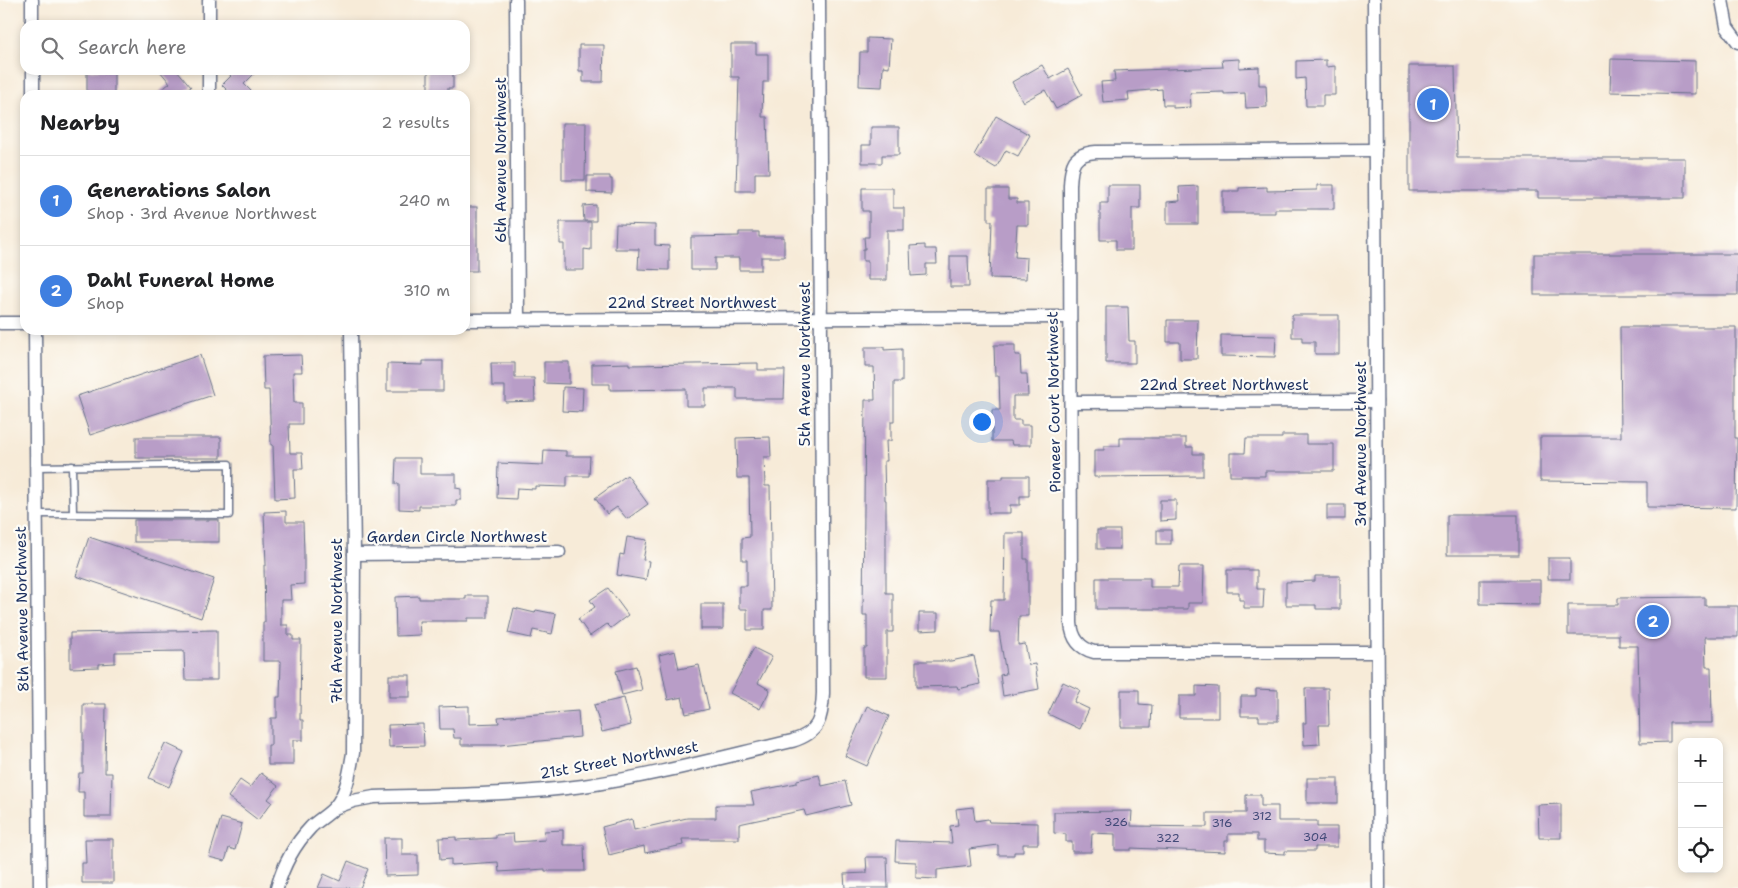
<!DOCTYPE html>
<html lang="en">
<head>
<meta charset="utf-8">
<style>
	body { margin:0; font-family:"Shantell Sans",sans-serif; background:#f2f2f2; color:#202124 }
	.controls { position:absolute; right:15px; bottom:15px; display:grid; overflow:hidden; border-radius:10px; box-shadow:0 2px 8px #0003 }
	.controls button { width:45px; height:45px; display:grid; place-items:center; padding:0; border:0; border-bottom:1px solid #e0e0e0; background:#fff; color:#202124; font:25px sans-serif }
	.you { position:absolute; left:981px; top:421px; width:18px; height:18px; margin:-12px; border:4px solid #fff; border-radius:50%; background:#1a73e8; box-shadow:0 0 0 8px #1a73e833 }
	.badge { display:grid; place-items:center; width:32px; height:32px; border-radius:50%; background:#2563eb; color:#fff; font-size:16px; font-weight:700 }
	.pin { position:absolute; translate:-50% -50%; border:2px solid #fff; box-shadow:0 1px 5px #0006 }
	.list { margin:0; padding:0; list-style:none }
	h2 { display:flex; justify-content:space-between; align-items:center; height:65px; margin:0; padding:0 20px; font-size:21px }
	h2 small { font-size:16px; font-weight:400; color:#757577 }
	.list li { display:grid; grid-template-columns:32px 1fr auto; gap:15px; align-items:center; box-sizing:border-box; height:90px; padding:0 20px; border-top:1px solid #e0e0e0 }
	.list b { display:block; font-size:19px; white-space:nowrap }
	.list p { margin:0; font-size:16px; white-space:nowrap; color:#757577 }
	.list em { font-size:16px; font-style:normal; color:#757577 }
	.icon { flex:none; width:28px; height:28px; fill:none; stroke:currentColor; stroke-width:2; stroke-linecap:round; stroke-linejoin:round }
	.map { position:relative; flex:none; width:1738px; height:888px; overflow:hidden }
	.search { position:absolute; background:#fff; box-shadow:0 2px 8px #0003; left:20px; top:20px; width:450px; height:55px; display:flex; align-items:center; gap:12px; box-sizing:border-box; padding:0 18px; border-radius:15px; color:#757577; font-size:19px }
	.panel { position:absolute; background:#fff; box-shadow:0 2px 8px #0003; left:20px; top:90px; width:450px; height:245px; border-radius:15px }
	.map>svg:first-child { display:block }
	.building { fill:#b89dc7 }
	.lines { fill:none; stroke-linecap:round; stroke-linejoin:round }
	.lane-casing { stroke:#687189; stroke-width:9 }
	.street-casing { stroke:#687189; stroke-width:15 }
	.lane { stroke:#fff; stroke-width:6 }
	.street { stroke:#fff; stroke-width:12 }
	.labels { text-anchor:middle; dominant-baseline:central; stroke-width:4.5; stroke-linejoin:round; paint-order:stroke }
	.number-label { font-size:12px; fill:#424a78 }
	.street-label { font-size:15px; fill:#1b2f5e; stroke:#fdfcf7 }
</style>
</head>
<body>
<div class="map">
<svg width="1738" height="888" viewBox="0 0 1738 888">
	<rect width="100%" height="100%" fill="#fdfcf7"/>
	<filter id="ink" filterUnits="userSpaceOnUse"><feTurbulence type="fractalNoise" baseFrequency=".02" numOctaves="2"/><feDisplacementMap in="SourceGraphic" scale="10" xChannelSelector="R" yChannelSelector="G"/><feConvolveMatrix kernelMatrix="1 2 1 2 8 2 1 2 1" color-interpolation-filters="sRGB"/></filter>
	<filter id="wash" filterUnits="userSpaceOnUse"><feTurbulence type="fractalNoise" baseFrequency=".0096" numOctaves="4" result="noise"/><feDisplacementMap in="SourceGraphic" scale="20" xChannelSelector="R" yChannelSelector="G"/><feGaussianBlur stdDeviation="1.12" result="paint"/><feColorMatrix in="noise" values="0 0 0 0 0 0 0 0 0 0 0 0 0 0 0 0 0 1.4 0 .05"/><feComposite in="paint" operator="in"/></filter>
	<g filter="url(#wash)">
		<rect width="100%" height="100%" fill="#f7ebd8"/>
		<g id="blocks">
			<!-- building -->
			<g class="building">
				<path d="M867 38 891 39 889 67 883 66 882 87 859 86 860 52H867Z"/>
				<path d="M731 44H756V54H768V82H763L762 117H767L769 173H755V191H736L739 77H731Z"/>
				<path d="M579 45H604L603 82H583V71H579Z"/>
				<path d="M1239 59V68L1259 67V85H1266L1267 107 1246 108 1245 93 1224 94V92L1190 93 1191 107 1173 108V105H1163L1162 89 1128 92 1129 100 1103 102 1101 82 1115 81 1114 71 1223 67 1222 60Z"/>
				<path d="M1611 59 1695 61V94L1610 92Z"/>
				<path d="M1326 60V67L1335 66V95H1323V106H1306L1305 78 1296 79V61Z"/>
				<path d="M1042 65 1050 79 1068 69 1082 95 1056 109 1045 90 1023 102 1012 82Z"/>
				<path d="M1409 66H1455L1457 158H1685V198H1538V191H1409Z"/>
				<rect x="87" y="70" width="27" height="25"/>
				<path d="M159 70H177L191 87 180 95H155L170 83Z"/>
				<path d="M225 70H258L244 84 255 95H232L222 85 231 76Z"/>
				<path d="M428 70H453V88H448V95H428Z"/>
				<path d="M996 116 1030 135 1018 156 1006 150 996 168 974 155Z"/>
				<path d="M562 123H586L585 180H562Z"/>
				<path d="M871 127H899V155H882V163H862V145H871Z"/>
				<path d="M587 176H610V179H612V193L587 192Z"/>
				<path d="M1108 185H1140V208H1132V250H1116V240H1100V203H1108Z"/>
				<path d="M1317 185H1334V209H1275V213H1223V191H1239V188L1267 187V191L1317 190Z"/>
				<path d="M1198 186V224H1167V202L1180 201 1179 187Z"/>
				<path d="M862 188H893V208H904V230H887V280H868V261H863V249H865L864 237H869V211H862Z"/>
				<path d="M988 189H1008V199H1017V203H1028V225H1017L1015 257 1027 258 1026 279 990 278 992 221H988Z"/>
				<path d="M596 205V221H584L583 206Z"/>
				<rect x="465" y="207" width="12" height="64"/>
				<path d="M560 222H591V250L584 249V270H564V244H560Z"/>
				<path d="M616 224 655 225V245L669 246V270L638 269 639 249H615Z"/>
				<path d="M739 232H759V237H784V257H761V270H739V258H715V270H691V237L739 236Z"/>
				<path d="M925 245V249H936L937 264H926V275L911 276 910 246Z"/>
				<rect x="1534" y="254" width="204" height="41"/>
				<path d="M950 256H968L969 287H950Z"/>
				<path d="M1106 307H1128L1129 341H1135V363H1106Z"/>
				<path d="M1292 315H1339V354H1315V342H1302V337H1292Z"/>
				<path d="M1167 320H1198L1197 359H1180V342H1167Z"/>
				<path d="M1620 327H1736V373H1735V438H1737L1736 508 1647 507V482L1540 481V437H1621Z"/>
				<path d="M1221 335 1276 336 1275 357 1221 356Z"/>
				<path d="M994 345H1015V355H1020L1021 374H1027L1028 396H1013V420H1021V425H1031V445H1012L1011 441H992V410H1000L999 376H995Z"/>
				<path d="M865 347H884V350L902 349V382H894V422H891V441H886L887 461H884L885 500H886V593H893V632H887V677H864V648H867V615H863L865 400H875L874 367H865Z"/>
				<path d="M200 355 213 395 90 435 77 396Z"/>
				<path d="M301 355 302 372H293L294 403H302V424H289L290 453H302L303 469H294L295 498 275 499 273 445H271L269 390H264L263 356Z"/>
				<path d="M423 361H443V391H387V364L423 365Z"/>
				<path d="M544 362H569V384L544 383Z"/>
				<path d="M491 363H515V378H534L535 401 505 402V386H492Z"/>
				<path d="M629 363V365L758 363V370H785L784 399H737V388H705V406H686V389L610 390V384H592V364Z"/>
				<path d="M563 387 583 388 582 412 562 411Z"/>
				<path d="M1282 435H1306V444H1334V471H1265V476H1230V453H1245L1246 438H1282Z"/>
				<rect x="136" y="437" width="85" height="21"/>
				<path d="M770 437 771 457H764L765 486H770L772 610H764V630H747V609H739V586H747V560H742V538L750 537 749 478H737L736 438Z"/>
				<path d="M1120 438H1186V447H1193V454H1203V476L1094 477V450H1104V446H1120Z"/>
				<path d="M544 450 566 451V456H590L589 476H567V487L535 486V489L517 488 516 499 497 498 498 463 543 465Z"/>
				<path d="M396 458H420V474H456V488L461 489V500H456V506H419V510L399 509V484H395Z"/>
				<path d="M627 475 648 504 627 519 617 507 607 514 595 498Z"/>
				<path d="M1003 476H1029V496H1020V505H1010V513H988V479H1003Z"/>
				<path d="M1160 500H1176V520L1160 521Z"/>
				<rect x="1327" y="505" width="18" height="14"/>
				<path d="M286 511V522H303L304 553V584L290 585 291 600H281V625H288V635H293V640H301L300 720H303V740H293V765H268V745H271V718H277V697H280L281 661H263V622H265L264 565H266L264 512Z"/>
				<rect x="1447" y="515" width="71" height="40"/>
				<rect x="134" y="520" width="85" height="22"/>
				<rect x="1097" y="530" width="23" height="19"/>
				<rect x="1157" y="530" width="14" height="14"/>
				<path d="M1005 533H1024V559H1028V616H1019L1018 645 1025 644 1029 665 1035 664 1039 689 1003 696 1000 675 1006 674 999 632H990L991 600H1004Z"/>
				<path d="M89 537 214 579 201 618 76 576Z"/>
				<path d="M627 537 647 540 643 560 649 561 646 580 617 575 620 554 624 555Z"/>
				<rect x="1548" y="558" width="22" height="21"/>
				<path d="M1179 566H1204L1203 603H1188V609H1096V578H1150V587H1178Z"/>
				<path d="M1227 570H1257V589H1264L1263 608H1244V600H1239V592H1227Z"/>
				<path d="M1315 576H1340V609H1316V605H1286V582L1315 581Z"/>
				<path d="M1480 580H1540V605L1480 604Z"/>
				<path d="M608 588 628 615 611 628 607 624 590 636 578 619 595 607 590 600Z"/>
				<path d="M419 596V599H466V596H488V618H468V621H419L420 635 396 636 395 597Z"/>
				<path d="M1705 597V606H1738V637H1705L1706 667H1711L1712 723H1670V742L1640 743 1638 646H1619V635H1568V605H1618V598Z"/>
				<rect x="701" y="604" width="22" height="25"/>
				<path d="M514 608 535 613 536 610 556 614 552 634 533 630 531 638 508 633Z"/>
				<path d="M919 613H938V630L919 631Z"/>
				<path d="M217 630V680H185L184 651 115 652V663L99 664V667L70 668V633Z"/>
				<path d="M754 648 772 657 758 683 770 690 760 709 730 693Z"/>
				<path d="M675 651 679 669 699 665 709 709 686 714 682 697 668 700 659 655Z"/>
				<path d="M974 656 980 684 958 689 957 686 916 687V661H951Z"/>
				<path d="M636 666 642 690 622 695 616 671Z"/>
				<rect x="389" y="675" width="21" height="22"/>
				<path d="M1063 682 1080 690 1074 702 1089 709 1080 729 1048 714Z"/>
				<path d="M1196 686 1218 687V718H1179V696H1196Z"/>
				<path d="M1305 688H1328L1329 725H1319L1320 744 1304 745 1303 723H1306Z"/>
				<path d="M1256 689 1278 690V721H1259V716H1241V696H1256Z"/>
				<path d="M1121 690H1139V704L1152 705 1151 727H1121Z"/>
				<path d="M624 698 631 725 602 732 594 705Z"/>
				<path d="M83 704H106L105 773H112L111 817H84V792H78L79 773H83Z"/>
				<path d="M469 706V724L499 723 498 717 578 711 580 737 500 745H461V738H454L453 729H440L439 707Z"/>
				<path d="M867 706 889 716 867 766 845 756Z"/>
				<path d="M423 724 424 746 389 747 388 725Z"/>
				<path d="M165 743 184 752 169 787 149 778Z"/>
				<path d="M261 773 278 786 268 799 272 802 258 820 228 797 240 780 250 787Z"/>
				<path d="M819 775 822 786 845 781 851 805 806 816 804 810 739 824V839H682L683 845 645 853 644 846 609 855 602 827 632 819 634 830 687 818H716V805H754L751 792 797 783V780Z"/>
				<rect x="1307" y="778" width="31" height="25"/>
				<path d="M1246 795H1261V806H1278V821H1317V827H1337V847H1315V851H1285V854L1264 853V841H1257V834H1228V841H1225V852L1131 848V850H1115V834L1092 833 1091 852H1072V842H1066V834L1054 833V812L1132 811 1131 826 1207 827V813H1246Z"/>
				<path d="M1561 804V838H1539L1538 805Z"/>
				<path d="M973 807 975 821 988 819 989 822 1038 823V844H1023V852H1014V855H998V845L969 849 971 866 937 870V879L916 878V862L895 861 896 841 952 843 950 826 958 825 956 809Z"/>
				<path d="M221 818 242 824 235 850 229 848 225 861 209 857Z"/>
				<path d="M563 830V845H584L585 871H545V869L499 872 498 862 451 865V859L440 860 439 838 456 837V840L496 838V835L513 834 514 842 545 840 544 831Z"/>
				<path d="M384 838H402V855H418V875L385 876Z"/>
				<path d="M85 839H113V883H82V863H86Z"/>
				<path d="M866 857H887L888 888H845L844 874 867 873Z"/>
				<path d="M348 861 368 869 360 888H318L324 874 340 881Z"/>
			</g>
		</g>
	</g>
	<g filter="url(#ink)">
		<use href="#blocks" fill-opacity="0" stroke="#687189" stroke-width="1"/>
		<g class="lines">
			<defs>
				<g id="lane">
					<path d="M72 466 73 514"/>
					<path d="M37 467 229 464V515L37 514"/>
				</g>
				<g id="street">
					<path d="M32 0V25"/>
					<path d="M209 0V25"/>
					<path d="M516 0 518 320"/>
					<path d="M1374 0 1379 888"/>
					<path d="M1722 0 1727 27 1738 42"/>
					<path d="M33 70V95"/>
					<path d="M209 70V95"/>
					<path d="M1375 150 1096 152C1073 154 1071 164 1070 185L1071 623C1072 638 1079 648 1094 652H1378"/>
					<path d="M465 320 1069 317"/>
					<path d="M0 323H25"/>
					<path d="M35 330 40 888"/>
					<path d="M1071 402 1376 401"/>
					<path d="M354 554 559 552"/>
					<path d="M334 808 353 801 374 797C444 795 514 795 583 786 653 776 723 757 792 741 819 733 822 719 823 693L819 0"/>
					<path d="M277 888C283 866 295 844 311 827 318 820 328 815 335 807 347 793 350 771 353 753L354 554 351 330"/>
				</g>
			</defs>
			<!-- lane casing -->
			<use href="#lane" class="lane-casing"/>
			<!-- street casing -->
			<use href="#street" class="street-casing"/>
			<!-- lane -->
			<use href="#lane" class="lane"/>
			<!-- street -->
			<use href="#street" class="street"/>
		</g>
	</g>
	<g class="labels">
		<!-- number labels -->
		<g class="number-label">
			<text x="1262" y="816">312</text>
			<text x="1116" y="822">326</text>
			<text x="1222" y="823">316</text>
			<text x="1315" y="837">304</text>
			<text x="1168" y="838">322</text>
		</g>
		<!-- street labels -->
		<g class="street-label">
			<text transform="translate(501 160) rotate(-90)">6th Avenue Northwest</text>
			<text x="692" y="303">22nd Street Northwest</text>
			<text transform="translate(805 364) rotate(-90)">5th Avenue Northwest</text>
			<text x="1224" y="385">22nd Street Northwest</text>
			<text transform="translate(1054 402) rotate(-91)">Pioneer Court Northwest</text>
			<text transform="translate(1361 444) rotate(-90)">3rd Avenue Northwest</text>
			<text x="457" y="537">Garden Circle Northwest</text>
			<text transform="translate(22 609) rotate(-91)">8th Avenue Northwest</text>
			<text transform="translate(337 621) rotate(-90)">7th Avenue Northwest</text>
			<text transform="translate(619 760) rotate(-10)">21st Street Northwest</text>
		</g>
	</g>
</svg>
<div class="controls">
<button>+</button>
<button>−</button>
<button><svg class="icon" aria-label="locate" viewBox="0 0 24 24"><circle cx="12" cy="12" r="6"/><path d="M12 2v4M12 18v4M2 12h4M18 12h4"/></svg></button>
</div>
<div class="you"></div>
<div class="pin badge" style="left:1433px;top:104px;background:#3f7fe0">1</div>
<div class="pin badge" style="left:1653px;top:621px;background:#3f7fe0">2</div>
<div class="search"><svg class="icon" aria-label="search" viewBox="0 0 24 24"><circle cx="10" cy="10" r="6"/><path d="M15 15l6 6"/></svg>Search here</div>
<section class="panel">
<h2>Nearby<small>2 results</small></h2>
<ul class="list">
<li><span class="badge" style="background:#3f7fe0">1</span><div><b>Generations Salon</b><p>Shop · 3rd Avenue Northwest</p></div><em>240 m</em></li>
<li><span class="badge" style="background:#3f7fe0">2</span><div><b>Dahl Funeral Home</b><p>Shop</p></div><em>310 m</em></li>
</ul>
</section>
</div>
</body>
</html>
